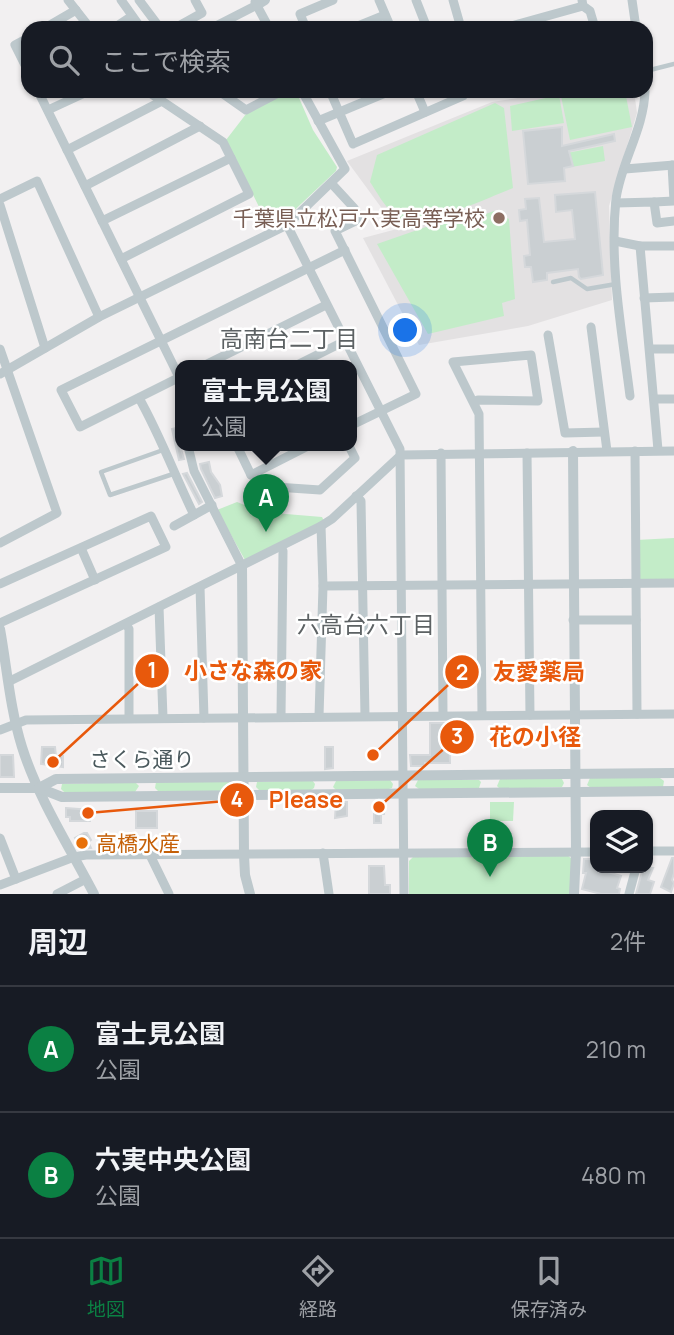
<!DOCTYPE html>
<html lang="ja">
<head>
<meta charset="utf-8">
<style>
	body { margin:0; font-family:Manrope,"Noto Sans JP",sans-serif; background:#20242c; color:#f1f3f6 }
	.controls { position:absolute; right:21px; bottom:21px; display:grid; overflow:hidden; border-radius:14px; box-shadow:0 2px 5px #0004 }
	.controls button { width:63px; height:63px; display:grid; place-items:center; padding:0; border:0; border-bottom:2px solid #363941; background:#171b24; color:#f1f3f6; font:35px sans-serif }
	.you { position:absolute; left:406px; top:331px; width:24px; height:24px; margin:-18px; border:5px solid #fff; border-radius:50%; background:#1a73e8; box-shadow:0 0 0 10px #1a73e833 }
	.badge { display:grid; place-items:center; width:46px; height:46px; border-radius:50%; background:#0b8043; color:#fff; font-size:23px; font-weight:700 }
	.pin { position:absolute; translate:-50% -58px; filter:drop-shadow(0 2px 4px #0008) }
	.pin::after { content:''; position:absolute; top:37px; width:24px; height:21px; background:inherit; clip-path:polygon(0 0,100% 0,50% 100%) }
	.popup { position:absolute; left:175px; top:360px; width:182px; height:91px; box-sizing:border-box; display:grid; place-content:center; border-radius:14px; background:#171b24; filter:drop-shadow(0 2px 5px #0005); font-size:23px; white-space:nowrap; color:#9ea1a6 }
	.popup b { font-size:26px; color:#f1f3f6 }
	.popup::after { content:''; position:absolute; left:50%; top:100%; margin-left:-14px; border:14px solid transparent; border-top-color:#171b24 }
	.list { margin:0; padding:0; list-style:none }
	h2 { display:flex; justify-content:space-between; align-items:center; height:91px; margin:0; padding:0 28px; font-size:30px }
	h2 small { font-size:23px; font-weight:400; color:#9ea1a6 }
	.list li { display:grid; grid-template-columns:46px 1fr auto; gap:21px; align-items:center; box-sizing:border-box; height:126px; padding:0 28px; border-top:2px solid #363941 }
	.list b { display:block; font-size:26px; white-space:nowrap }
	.list p { margin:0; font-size:23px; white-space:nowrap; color:#9ea1a6 }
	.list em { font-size:23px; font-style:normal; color:#9ea1a6 }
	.icon { flex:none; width:38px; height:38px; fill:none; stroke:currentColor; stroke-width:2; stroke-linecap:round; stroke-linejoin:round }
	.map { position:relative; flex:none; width:674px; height:894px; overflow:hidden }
	.search { position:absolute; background:#171b24; box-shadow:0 2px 5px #0004; left:21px; right:21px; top:21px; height:77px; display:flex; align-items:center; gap:18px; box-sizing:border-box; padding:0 24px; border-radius:21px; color:#9ea1a6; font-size:26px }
	.sheet { height:343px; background:#171b24 }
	nav { display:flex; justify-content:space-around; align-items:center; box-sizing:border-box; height:98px; border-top:2px solid #363941; background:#171b24; font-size:19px; color:#9ea1a6 }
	nav a { display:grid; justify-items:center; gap:4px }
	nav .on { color:#0b8043 }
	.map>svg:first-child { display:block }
	.education { fill:#e3e1e2 }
	.green { fill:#c3ecc8 }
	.building { fill:#cacfd2; stroke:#d5d8db; stroke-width:2 }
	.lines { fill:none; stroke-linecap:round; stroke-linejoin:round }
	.service { stroke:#bdc8cc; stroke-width:4.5 }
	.minor { stroke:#bdc8cc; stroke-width:9 }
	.tertiary { stroke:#bdc8cc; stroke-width:10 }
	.education-dot { fill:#8d6e63; stroke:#fff; stroke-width:2.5 }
	.food-dot { fill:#e8710a; stroke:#fff; stroke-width:2.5 }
	.labels { text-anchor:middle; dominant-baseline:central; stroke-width:5; stroke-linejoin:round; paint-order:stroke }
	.education-label { font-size:21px; fill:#785e54; stroke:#fff; text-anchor:end }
	.street-label { font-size:21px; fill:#49585c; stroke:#fff }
	.food-label { font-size:21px; fill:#c56008; stroke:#fff; text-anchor:start }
	.neighbourhood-label { font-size:23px; fill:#5d6264; stroke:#fff }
	.leader { fill:none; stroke:#e8590c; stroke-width:2.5 }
	.callout-dot { fill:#e8590c; stroke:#fff; stroke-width:2.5 }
	.mark-label { font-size:21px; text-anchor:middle; font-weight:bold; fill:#fff }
	.callout-label { font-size:23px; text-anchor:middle; font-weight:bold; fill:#e8590c; stroke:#fff; stroke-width:5; stroke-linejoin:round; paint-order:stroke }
</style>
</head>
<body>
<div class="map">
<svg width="674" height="894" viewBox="0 0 674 894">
	<rect width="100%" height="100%" fill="#f2f0f1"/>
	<!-- education -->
	<path class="education" d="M562 91H634L637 113 609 206 612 300 528 326 419 345 363 238 397 229 347 161 492 102Z"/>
	<!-- green -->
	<g class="green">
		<path d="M290 91H296L313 130 337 167 336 171 284 220 269 227 226 140 246 114Z"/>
		<path d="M584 91H625L632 127 570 140 561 96Z"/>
		<path d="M559 95 564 123 512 131 510 106Z"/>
		<path d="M495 103 504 108 513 188C495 195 421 228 406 222 389 215 380 197 370 182L377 155Z"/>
		<path d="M603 146 605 161 566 168 567 153Z"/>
		<path d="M494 211 509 219 515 299 502 303 504 316 428 334 377 244 449 219 457 224Z"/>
		<path d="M237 502 262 512 322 517 324 521 245 560 217 510Z"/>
		<path d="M674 538V583H636V540Z"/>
		<path d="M590 778H660L664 781 663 787 591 788 587 785Z"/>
		<path d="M500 779H562L564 783 562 787 500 789 497 786Z"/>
		<path d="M312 780 315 784 314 788 311 790H259L256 787 257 782Z"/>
		<path d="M390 780 393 784 392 788 389 789 336 790 333 787 336 781Z"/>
		<path d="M418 780H479L481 782 479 788 476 789H419L415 786Z"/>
		<path d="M230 781 233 785 232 789 229 791H158L155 788 156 782Z"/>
		<path d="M135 782 139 786 135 792H64L61 789 62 784Z"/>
		<path d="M490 802H514L513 821H490Z"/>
		<path d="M567 855 572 859 570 894H409V861L414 856Z"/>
	</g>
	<!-- building -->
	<g class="building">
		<path d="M562 127V146L614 134 615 141 569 151 573 166 564 168 565 181 528 184 523 131Z"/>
		<path d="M595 192 603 275 581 279 579 277 578 269 547 273V280L533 282 531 267H525L524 256 530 255 527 220 520 221 519 210 526 209 525 199 539 198 544 242 575 239 572 210 556 212 555 195Z"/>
		<path d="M180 427V446L184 459 179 460 172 429Z"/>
		<path d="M209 462 211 472 220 485 222 496 215 498 201 469 200 464Z"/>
		<path d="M187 473 202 502 199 504 183 474Z"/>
		<path d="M430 723H449L450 763H425V766H411L410 755H430Z"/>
		<path d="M42 747H55L56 756H63V767L41 764Z"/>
		<path d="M325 747H333V768L325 769Z"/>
		<path d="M0 755H13L14 777H0Z"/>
		<path d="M336 802H347V816L335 818Z"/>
		<path d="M374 803 385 804 384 814H381V823H374Z"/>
		<path d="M66 808 91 810 90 821H70V817H66Z"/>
		<rect x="136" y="811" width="21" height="17"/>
		<path d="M84 833H87L91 840 88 842 91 848 81 849 75 838Z"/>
		<path d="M672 858H674V873L672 880 674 883 671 892 661 887Z"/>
		<path d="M584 859H595V868H601V870L621 876 617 888 620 889 619 894H601L582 889 586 873H583Z"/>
		<path d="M369 866H384L385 885H390V894H369Z"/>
		<path d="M643 868H653L648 880 654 882 650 894H636Z"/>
	</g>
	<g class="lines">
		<!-- service -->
		<g class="service">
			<path d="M646 71 674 64"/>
			<path d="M553 282 571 278 587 289 616 284"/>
			<path d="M163 450 101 472 110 495 173 474"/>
		</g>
		<!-- minor -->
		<g class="minor">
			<path d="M68 0 90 28"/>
			<path d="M121 0 141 28"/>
			<path d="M139 0 160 28"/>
			<path d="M379 0 391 28"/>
			<path d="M416 0 427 28"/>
			<path d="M453 0 461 28"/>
			<path d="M582 0 583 6 590 11 595 28"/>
			<path d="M632 0 636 28"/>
			<path d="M255 2 269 28"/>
			<path d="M45 28 76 10"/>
			<path d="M114 28 132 16"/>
			<path d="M175 28 202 13 195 0"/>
			<path d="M212 28 257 5"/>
			<path d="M306 28 300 14 333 0"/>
			<path d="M353 28 385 15"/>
			<path d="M504 28 583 6"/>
			<path d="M28 38 15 45 28 71"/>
			<path d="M38 91 180 379"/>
			<path d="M219 91 246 110 282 91"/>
			<path d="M330 91 353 144 463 96"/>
			<path d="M416 91 425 112"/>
			<path d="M48 110 89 91"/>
			<path d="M318 121 390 91"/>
			<path d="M67 150 160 102"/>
			<path d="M625 169 674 165"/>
			<path d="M331 183 354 208 360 219 335 231 416 394 352 425"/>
			<path d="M85 186 200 126"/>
			<path d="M0 199 37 181 99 317"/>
			<path d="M654 202 674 201 672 165"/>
			<path d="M616 203 654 202 657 223 674 221"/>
			<path d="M0 205 45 348"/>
			<path d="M102 221 231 158"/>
			<path d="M287 225 400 449 404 894"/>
			<path d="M615 241 640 246H674"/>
			<path d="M640 246 658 450"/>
			<path d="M121 259 249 194 223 142 147 91"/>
			<path d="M644 298 674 297"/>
			<path d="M591 327 607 451"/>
			<path d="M548 335 565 433 604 432"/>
			<path d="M0 349 57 513 0 543"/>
			<path d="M650 349H674"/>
			<path d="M203 366 326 305"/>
			<path d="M295 366 345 341"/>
			<path d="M0 374 99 317 287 225 345 169 302 91"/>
			<path d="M180 377 80 427 61 390 345 250"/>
			<path d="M630 396C622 332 609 264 616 199 621 162 644 129 645 91"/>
			<path d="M139 398C160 435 175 476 194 515"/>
			<path d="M654 399H674"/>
			<path d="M473 402 478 400 538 401 531 355 453 362 479 414 482 715"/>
			<path d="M188 446 194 471 242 566"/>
			<path d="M237 446 251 475 276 487 320 490 355 458 349 446"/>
			<path d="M635 451 637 714"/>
			<path d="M441 453 443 715"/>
			<path d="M527 453 530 715"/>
			<path d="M251 475 308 446"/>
			<path d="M356 496 361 501 365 716"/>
			<path d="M174 526 212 505"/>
			<path d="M81 548 95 580"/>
			<path d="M0 584 151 516 166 547 0 623"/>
			<path d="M323 586 674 583"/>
			<path d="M200 587 204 718"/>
			<path d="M159 607 163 718"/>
			<path d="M573 620H636"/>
			<path d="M126 624 129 629V717"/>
			<path d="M10 681 321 526 332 519 401 455 674 451"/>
			<path d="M281 716 283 551 281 547"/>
			<path d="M319 716 323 586 321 526"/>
			<path d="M0 730 26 720 674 714"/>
			<path d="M0 838 16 879"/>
			<path d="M648 851H674"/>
			<path d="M323 853 329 894"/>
			<path d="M150 855 169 894"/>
			<path d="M0 885 74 857 86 855 595 852"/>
			<path d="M57 894 86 879"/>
			<path d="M629 894 636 868"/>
		</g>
		<!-- tertiary -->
		<g class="tertiary">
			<path d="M257 5 265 0"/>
			<path d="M573 451 576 852 574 894"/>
			<path d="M242 566 244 855 245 875 250 894"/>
			<path d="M0 629C7 668 10 709 22 747 38 798 69 846 94 894"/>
			<path d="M0 788H39L62 797 674 791"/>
			<path d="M39 788 56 779 674 773"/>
		</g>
	</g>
	<!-- markers -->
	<circle class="education-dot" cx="499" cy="218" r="7"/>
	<circle class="food-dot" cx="82" cy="843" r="7"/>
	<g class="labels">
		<!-- education labels -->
		<g class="education-label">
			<text x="485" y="218">千葉県立松戸六実高等学校</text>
		</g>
		<!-- street labels -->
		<g class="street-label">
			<text x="142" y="759">さくら通り</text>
		</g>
		<!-- food labels -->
		<g class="food-label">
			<text x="96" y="843">高橋水産</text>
		</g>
		<!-- neighbourhood labels -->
		<g class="neighbourhood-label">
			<text x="289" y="338">高南台二丁目</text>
			<text x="366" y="624">六高台六丁目</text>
		</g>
	</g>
	<!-- callouts -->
	<path class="leader" d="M53 762L152 671M373 755L462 672M379 807L457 737M88 813L237 800"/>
	<g class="callout-dot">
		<circle cx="53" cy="762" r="7"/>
		<circle cx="373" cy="755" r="7"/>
		<circle cx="379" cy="807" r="7"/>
		<circle cx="88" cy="813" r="7"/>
		<circle cx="152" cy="671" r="18"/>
		<circle cx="462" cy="672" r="18"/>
		<circle cx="457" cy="737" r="18"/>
		<circle cx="237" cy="800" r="18"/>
	</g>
	<g class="mark-label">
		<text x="152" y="678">1</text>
		<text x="462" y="680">2</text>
		<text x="457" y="744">3</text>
		<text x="237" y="807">4</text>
	</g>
	<g class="callout-label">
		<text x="253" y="679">小さな森の家</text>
		<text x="539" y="680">友愛薬局</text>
		<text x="535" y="745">花の小径</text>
		<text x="306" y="808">Please</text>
	</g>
</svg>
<div class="controls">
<button><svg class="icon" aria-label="layers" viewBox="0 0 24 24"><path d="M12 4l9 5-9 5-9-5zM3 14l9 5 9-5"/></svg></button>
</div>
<div class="you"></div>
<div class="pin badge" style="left:266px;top:532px">A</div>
<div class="popup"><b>富士見公園</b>公園</div>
<div class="pin badge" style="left:490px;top:877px">B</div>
<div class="search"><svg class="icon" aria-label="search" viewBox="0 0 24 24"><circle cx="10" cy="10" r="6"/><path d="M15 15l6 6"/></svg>ここで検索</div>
</div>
<section class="sheet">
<h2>周辺<small>2件</small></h2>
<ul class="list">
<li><span class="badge">A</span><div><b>富士見公園</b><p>公園</p></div><em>210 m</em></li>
<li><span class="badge">B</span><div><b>六実中央公園</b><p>公園</p></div><em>480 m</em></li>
</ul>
</section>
<nav>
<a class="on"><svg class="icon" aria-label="map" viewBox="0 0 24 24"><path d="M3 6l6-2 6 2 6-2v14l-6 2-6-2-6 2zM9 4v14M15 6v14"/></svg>地図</a>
<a><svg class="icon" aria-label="directions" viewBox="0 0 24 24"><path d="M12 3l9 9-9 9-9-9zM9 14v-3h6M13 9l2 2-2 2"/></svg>経路</a>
<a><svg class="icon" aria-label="saved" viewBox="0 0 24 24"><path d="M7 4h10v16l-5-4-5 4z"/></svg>保存済み</a>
</nav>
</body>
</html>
